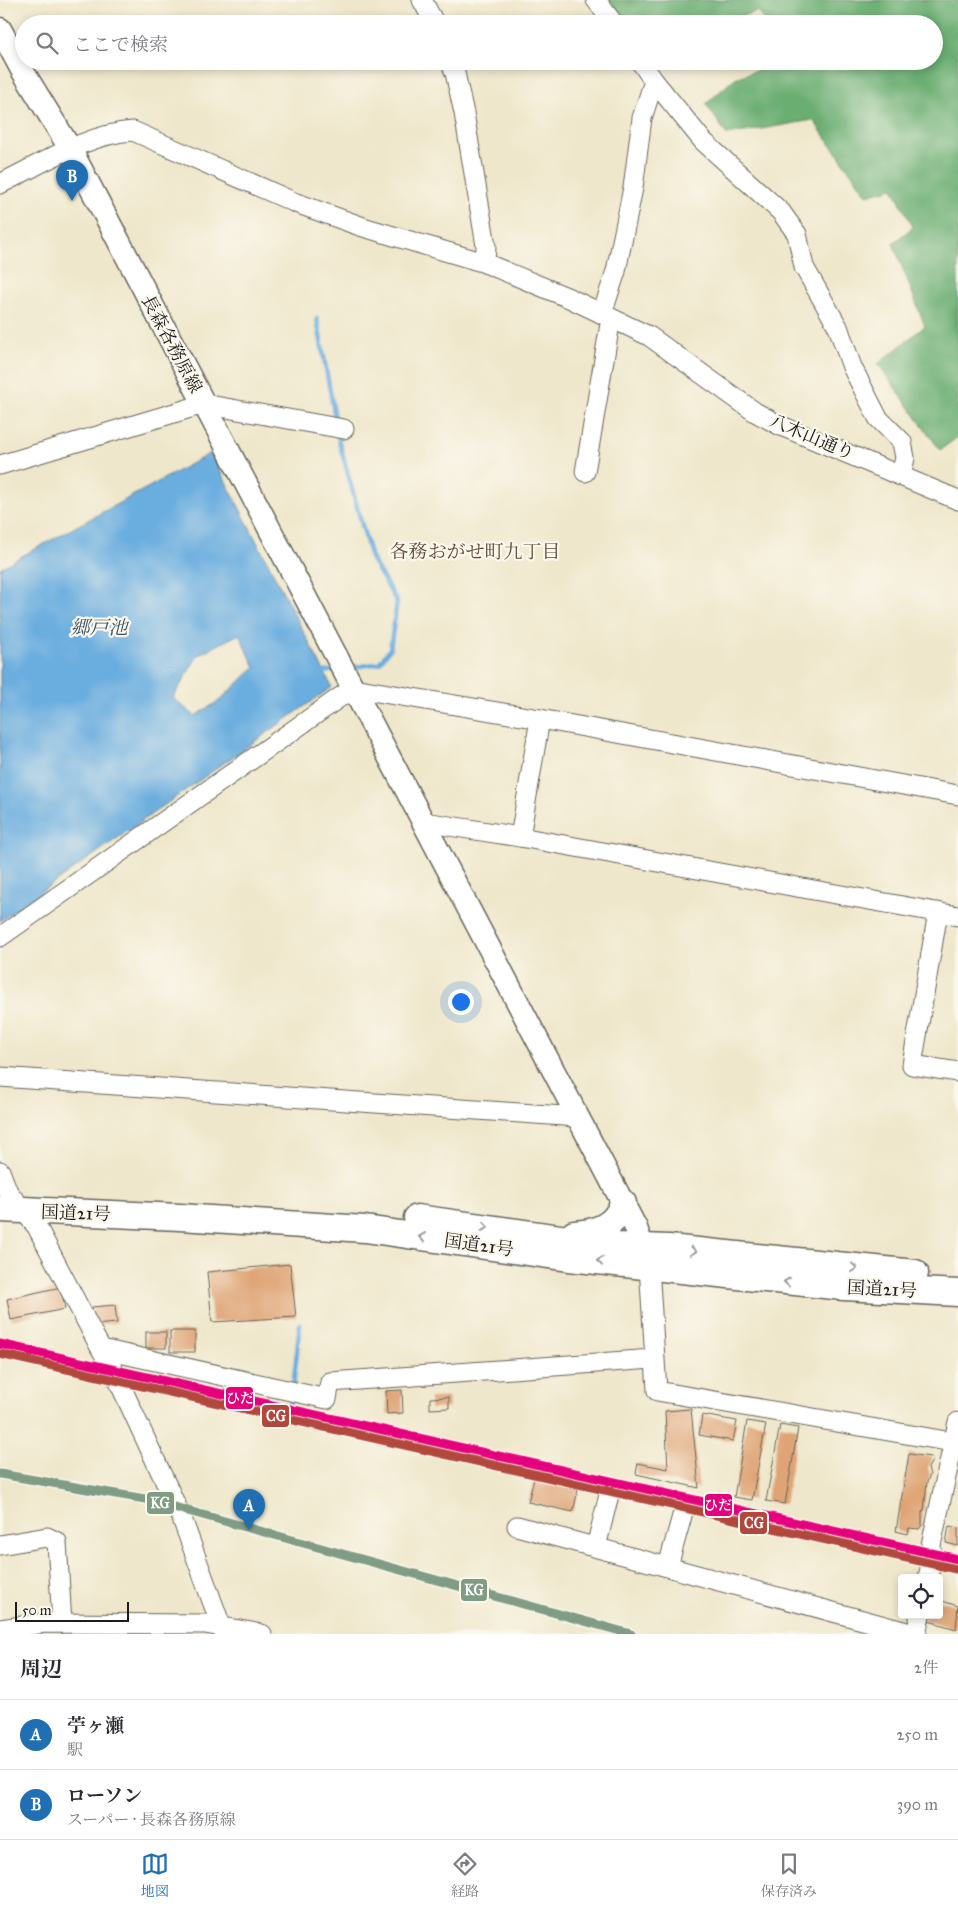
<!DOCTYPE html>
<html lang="ja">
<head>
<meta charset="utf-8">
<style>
	body { margin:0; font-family:"IM FELL Great Primer","Noto Serif JP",serif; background:#f7f7f7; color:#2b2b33 }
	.controls { position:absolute; right:15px; bottom:15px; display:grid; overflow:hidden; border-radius:5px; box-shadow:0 2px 8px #0003 }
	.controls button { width:45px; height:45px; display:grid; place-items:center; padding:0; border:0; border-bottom:1px solid #e1e1e2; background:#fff; color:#2b2b33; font:25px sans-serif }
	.scale { position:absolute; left:15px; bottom:12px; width:114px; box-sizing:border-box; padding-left:5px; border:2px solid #1c1c1c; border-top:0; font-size:14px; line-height:18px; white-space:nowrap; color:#1c1c1c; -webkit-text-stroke:4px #fbf7ec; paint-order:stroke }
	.you { position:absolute; left:460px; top:1001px; width:18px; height:18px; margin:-12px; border:4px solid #fff; border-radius:50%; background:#1a73e8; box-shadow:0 0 0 8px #1a73e833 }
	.badge { display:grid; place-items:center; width:32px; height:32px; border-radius:50%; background:#1f6fb2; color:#fff; font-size:16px; font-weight:700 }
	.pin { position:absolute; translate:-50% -41px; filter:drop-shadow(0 1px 2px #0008) }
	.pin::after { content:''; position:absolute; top:26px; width:18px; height:15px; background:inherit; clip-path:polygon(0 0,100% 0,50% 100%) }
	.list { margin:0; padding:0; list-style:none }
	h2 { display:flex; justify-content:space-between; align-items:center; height:65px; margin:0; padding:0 20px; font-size:21px }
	h2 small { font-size:16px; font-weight:400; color:#7c7c81 }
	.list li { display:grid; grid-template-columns:32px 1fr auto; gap:15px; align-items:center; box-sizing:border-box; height:70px; padding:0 20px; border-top:1px solid #e1e1e2 }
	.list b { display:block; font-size:19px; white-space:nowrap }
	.list p { margin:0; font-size:16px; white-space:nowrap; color:#7c7c81 }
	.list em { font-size:16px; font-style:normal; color:#7c7c81 }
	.icon { flex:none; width:28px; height:28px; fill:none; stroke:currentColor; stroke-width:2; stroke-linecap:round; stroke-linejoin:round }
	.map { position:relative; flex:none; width:958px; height:1634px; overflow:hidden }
	.search { position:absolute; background:#fff; box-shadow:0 2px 8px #0003; left:15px; right:15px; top:15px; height:55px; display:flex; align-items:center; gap:12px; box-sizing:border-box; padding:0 18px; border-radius:28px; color:#7c7c81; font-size:19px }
	.sheet { height:205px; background:#fff }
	nav { display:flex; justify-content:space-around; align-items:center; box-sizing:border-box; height:70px; border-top:1px solid #e1e1e2; background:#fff; font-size:14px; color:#7c7c81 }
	nav a { display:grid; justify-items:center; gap:2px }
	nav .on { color:#1f6fb2 }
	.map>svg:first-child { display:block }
	.forest { fill:#6bae72; stroke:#446547 }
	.water { fill:#6aaddf; stroke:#43647e; fill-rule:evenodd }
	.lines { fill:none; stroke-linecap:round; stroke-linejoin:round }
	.stream { stroke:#6aaddf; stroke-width:4.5 }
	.building { fill:#dfa476 }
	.minor-casing { stroke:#666359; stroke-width:21 }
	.major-casing { stroke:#666359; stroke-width:25 }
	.highway-casing { stroke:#666359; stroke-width:29 }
	.minor { stroke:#fff; stroke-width:19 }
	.major { stroke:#fff; stroke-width:22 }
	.highway { stroke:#fff; stroke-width:26 }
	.rail-1-casing { stroke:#fbf7ec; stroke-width:12 }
	.rail-2-casing { stroke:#fbf7ec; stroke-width:12 }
	.rail-3-casing { stroke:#fbf7ec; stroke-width:12 }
	.rail-1 { stroke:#809c85; stroke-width:9 }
	.rail-2 { stroke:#e5007d; stroke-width:9 }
	.rail-3 { stroke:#b2473e; stroke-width:9 }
	.oneway { stroke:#999 }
	.labels { text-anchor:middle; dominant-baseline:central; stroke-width:4.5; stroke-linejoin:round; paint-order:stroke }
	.street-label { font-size:18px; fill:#1c1c1c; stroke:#fbf7ec }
	.neighbourhood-label { font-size:19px; fill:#604c3c; stroke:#fbf7ec }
	.water-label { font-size:19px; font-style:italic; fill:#3b566a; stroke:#fbf7ec }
	.line-badge { stroke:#fbf7ec; stroke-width:2 }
	.badge-label { font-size:14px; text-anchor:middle; font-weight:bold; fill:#fff }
</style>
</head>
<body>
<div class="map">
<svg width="958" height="1634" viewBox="0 0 958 1634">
	<rect width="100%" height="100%" fill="#fbf7ec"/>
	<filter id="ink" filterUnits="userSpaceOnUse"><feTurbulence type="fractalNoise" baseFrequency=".02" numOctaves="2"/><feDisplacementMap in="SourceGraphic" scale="10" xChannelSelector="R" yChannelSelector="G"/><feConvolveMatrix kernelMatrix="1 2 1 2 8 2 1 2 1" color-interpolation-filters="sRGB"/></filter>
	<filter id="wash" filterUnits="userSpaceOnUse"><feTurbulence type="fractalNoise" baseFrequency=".0096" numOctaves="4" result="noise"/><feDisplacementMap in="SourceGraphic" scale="20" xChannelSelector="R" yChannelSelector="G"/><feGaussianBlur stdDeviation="1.12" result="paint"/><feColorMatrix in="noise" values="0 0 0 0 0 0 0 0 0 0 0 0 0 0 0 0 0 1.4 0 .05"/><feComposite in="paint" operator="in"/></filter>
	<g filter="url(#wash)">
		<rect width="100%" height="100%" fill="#efe7cb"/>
		<!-- forest -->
		<path class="forest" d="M608 0H958V437L940 450 878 364 925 326 893 243 913 227 893 188 867 195 813 120 727 135 706 104 735 78 783 61H934V24H765L758 11 716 24H623Z"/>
		<!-- water -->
		<path class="water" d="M211 453 332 687 0 921V568ZM239 634 255 667 219 701 195 716 173 698 198 655Z"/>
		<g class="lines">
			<!-- stream -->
			<g class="stream">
				<path d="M317 319 336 424"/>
				<path d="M337 434 371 558 397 602 390 649 379 663 350 668"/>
				<path d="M324 672 335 670"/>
				<path d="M293 1387 300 1324"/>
				<path d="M290 1406 292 1395"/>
			</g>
		</g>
		<g id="blocks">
			<!-- building -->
			<g class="building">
				<path d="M290 1264 296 1317 212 1322 207 1272Z"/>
				<path d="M61 1287 65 1309 11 1320 7 1299Z"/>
				<path d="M115 1305 117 1323 94 1325 92 1307Z"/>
				<rect x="170" y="1331" width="25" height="21"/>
				<rect x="146" y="1332" width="20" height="16"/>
				<path d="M402 1390 403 1413 387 1414 386 1391Z"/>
				<path d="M449 1397V1408L430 1409V1398Z"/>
				<path d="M691 1409 699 1488 636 1474 638 1463 668 1469 665 1411Z"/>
				<path d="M702 1415 737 1421 733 1441 699 1435Z"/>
				<path d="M747 1421 766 1424 752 1500 734 1497Z"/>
				<path d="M780 1425 798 1428 785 1504 766 1501Z"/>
				<path d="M909 1454 931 1457 932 1461 928 1468 930 1475 927 1482 924 1510 922 1512V1525L919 1529 909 1528 908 1534 896 1531Z"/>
				<path d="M534 1479 578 1490 573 1512 528 1502Z"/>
				<path d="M949 1526 958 1528V1546L946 1543Z"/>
				<path d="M939 1600 958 1606 956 1629 922 1619 923 1615H939Z"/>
			</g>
		</g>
	</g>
	<g filter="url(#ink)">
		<use href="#blocks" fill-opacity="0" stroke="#666359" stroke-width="1"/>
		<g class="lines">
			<defs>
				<g id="minor">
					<path d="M422 0 435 24"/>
					<path d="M596 0 614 24"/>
					<path d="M450 61 455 73 464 113 486 246 485 263"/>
					<path d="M640 61 654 81 703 141 781 212 797 234 804 267 838 327 852 367 878 418 902 442 905 458 901 475"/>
					<path d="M0 184C41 164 87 134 133 131L296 203 363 227 485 263 569 298 649 336 755 412 779 425 958 500"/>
					<path d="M602 314 616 271 633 188 642 118 654 81"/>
					<path d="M0 465 204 404 344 429"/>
					<path d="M585 472 611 318"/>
					<path d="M424 822 520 837 958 916"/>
					<path d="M520 837 540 719"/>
					<path d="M938 912 912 1065 958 1072"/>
					<path d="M0 937 353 688 540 719 958 795"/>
					<path d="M0 1077 578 1117"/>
					<path d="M0 1171 8 1192 37 1227 101 1349 113 1369 181 1516 224 1634"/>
					<path d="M649 1266 657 1391 958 1443"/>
					<path d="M101 1349 327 1399 330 1382 653 1359"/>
					<path d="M517 1526 914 1634"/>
					<path d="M0 1545 47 1537 57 1542 62 1623"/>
					<path d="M596 1547 609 1495"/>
					<path d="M668 1566 682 1516"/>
					<path d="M928 1578 933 1554 930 1550 958 1422"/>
					<path d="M0 1629 45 1623 205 1624 262 1634"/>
					<path d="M916 1634 920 1615"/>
				</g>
				<path id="major" d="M0 29 22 70 71 150 636 1228 648 1263"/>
				<g id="highway">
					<path d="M0 1209 180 1217 365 1229 569 1258 766 1279 844 1287 958 1293"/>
					<path d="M417 1218 618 1246 669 1248 915 1273"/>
					<path d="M574 1234C596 1233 616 1226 623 1203"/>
				</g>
			</defs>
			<!-- minor casing -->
			<use href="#minor" class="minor-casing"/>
			<!-- major casing -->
			<use href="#major" class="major-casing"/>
			<!-- highway casing -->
			<use href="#highway" class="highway-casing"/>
			<!-- minor -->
			<use href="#minor" class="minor"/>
			<!-- major -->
			<use href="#major" class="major"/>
			<!-- highway -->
			<use href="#highway" class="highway"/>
			<defs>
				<path id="rail-1" d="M0 1474 145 1499 631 1634"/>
				<path id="rail-2" d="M0 1344 958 1559"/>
				<path id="rail-3" d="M0 1354 956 1569"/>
			</defs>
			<!-- rail-1 casing -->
			<use href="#rail-1" class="rail-1-casing"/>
			<!-- rail-2 casing -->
			<use href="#rail-2" class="rail-2-casing"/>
			<!-- rail-3 casing -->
			<use href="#rail-3" class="rail-3-casing"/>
			<!-- rail-1 -->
			<use href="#rail-1" class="rail-1"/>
			<!-- rail-2 -->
			<use href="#rail-2" class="rail-2"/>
			<!-- rail-3 -->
			<use href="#rail-3" class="rail-3"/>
		</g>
		<!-- one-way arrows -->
		<defs><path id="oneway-chevron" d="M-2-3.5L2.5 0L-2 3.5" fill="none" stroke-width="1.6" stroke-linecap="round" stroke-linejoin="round" transform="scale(1.25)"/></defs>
		<g class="oneway">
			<use href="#oneway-chevron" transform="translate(485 1227) rotate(9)"/>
			<use href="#oneway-chevron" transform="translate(422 1237) rotate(-172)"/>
			<use href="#oneway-chevron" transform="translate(693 1251) rotate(6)"/>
			<use href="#oneway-chevron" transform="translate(600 1261) rotate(-174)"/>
			<use href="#oneway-chevron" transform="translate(854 1268) rotate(6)"/>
			<use href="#oneway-chevron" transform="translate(787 1282) rotate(-174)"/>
		</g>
	</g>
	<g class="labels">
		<!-- street labels -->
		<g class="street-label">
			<text transform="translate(172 344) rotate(62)">長森各務原線</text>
			<text transform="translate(812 437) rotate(23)">八木山通り</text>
			<text transform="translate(76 1213) rotate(2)">国道21号</text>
			<text transform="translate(479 1245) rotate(8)">国道21号</text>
			<text transform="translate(882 1289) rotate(3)">国道21号</text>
		</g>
		<!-- neighbourhood labels -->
		<g class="neighbourhood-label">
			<text x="475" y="551">各務おがせ町九丁目</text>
		</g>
		<!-- water labels -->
		<g class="water-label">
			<text x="99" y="627">郷戸池</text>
		</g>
	</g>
	<g class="line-badge">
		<rect x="225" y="1386" width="29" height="24" rx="5" fill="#e5007d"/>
		<rect x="261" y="1404" width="29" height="24" rx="5" fill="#b2473e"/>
		<rect x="146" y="1491" width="29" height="24" rx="5" fill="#809c85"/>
		<rect x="704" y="1493" width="29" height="24" rx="5" fill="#e5007d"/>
		<rect x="739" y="1511" width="29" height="24" rx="5" fill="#b2473e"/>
		<rect x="460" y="1578" width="28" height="24" rx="5" fill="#809c85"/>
	</g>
	<g class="badge-label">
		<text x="240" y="1403">ひだ</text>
		<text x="276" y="1421">CG</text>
		<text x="160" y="1508">KG</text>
		<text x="718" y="1510">ひだ</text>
		<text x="754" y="1528">CG</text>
		<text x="474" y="1595">KG</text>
	</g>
</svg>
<div class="controls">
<button><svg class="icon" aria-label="locate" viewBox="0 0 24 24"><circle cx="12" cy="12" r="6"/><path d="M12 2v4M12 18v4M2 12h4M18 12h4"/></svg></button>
</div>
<div class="scale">50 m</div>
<div class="you"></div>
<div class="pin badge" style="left:249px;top:1530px">A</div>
<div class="pin badge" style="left:72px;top:201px">B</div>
<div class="search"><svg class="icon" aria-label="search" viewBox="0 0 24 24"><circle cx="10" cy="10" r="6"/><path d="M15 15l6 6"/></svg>ここで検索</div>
</div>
<section class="sheet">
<h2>周辺<small>2件</small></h2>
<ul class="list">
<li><span class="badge">A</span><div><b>苧ヶ瀬</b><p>駅</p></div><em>250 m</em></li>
<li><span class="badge">B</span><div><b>ローソン</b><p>スーパー · 長森各務原線</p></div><em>390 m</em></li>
</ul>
</section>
<nav>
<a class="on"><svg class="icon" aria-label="map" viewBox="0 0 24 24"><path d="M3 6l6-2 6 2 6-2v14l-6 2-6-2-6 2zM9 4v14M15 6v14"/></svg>地図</a>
<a><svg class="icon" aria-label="directions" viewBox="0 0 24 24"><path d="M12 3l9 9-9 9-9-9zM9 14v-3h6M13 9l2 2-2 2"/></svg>経路</a>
<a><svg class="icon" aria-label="saved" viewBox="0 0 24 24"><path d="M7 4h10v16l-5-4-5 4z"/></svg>保存済み</a>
</nav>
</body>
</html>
